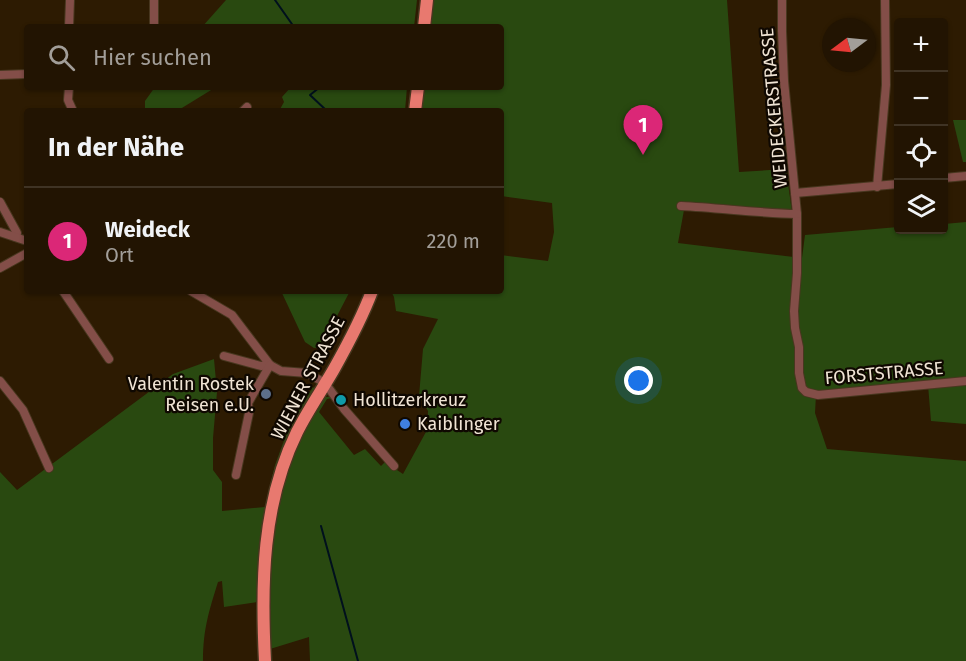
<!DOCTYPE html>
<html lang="de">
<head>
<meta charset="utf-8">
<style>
	body { margin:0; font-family:"Fira Sans",sans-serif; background:#2e2111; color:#f1f3f6 }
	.controls { position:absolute; right:18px; top:18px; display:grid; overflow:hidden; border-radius:6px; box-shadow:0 2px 4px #0004 }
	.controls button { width:54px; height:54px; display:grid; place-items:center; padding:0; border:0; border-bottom:2px solid #3f3324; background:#221402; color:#f1f3f6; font:30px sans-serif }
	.compass { position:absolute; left:822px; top:18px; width:54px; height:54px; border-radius:50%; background:#221402; box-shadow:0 2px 4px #0004; rotate:254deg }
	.you { position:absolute; left:639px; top:381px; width:21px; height:21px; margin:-15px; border:4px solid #fff; border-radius:50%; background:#1a73e8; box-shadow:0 0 0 9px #1a73e833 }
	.badge { display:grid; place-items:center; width:39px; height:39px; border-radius:50%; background:#db2777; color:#fff; font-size:20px; font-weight:700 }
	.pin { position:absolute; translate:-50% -50px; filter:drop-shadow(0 2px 3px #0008) }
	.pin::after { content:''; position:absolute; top:32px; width:21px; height:18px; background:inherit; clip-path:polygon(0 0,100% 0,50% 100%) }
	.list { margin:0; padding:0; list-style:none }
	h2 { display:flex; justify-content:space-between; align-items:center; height:78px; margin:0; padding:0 24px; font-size:26px }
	h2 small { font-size:20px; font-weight:400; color:#a29e99 }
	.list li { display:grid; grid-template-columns:39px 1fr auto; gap:18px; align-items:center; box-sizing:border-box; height:108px; padding:0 24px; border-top:2px solid #3f3324 }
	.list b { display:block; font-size:22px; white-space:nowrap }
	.list p { margin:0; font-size:20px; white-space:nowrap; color:#a29e99 }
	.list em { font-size:20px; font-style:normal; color:#a29e99 }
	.icon { flex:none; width:33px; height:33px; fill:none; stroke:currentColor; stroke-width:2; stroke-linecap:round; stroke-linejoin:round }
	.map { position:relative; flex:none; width:966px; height:661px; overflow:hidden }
	.search { position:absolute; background:#221402; box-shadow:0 2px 4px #0004; left:24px; top:24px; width:480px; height:66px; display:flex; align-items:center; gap:15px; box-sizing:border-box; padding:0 21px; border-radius:6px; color:#a29e99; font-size:22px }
	.panel { position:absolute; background:#221402; box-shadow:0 2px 4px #0004; left:24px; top:108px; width:480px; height:186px; border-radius:6px }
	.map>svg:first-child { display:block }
	.green { fill:#294910 }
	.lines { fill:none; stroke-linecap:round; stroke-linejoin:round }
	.stream { stroke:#00101d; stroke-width:2 }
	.minor-casing { stroke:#48371f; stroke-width:10 }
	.primary-casing { stroke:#48371f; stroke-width:15 }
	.minor { stroke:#834e48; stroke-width:8 }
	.primary { stroke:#e8796f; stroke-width:12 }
	.service-dot { fill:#5c6f8a; stroke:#0f0801; stroke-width:2 }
	.culture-dot { fill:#0f9aa8; stroke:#0f0801; stroke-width:2 }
	.shop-dot { fill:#3f7fe0; stroke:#0f0801; stroke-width:2 }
	.labels { text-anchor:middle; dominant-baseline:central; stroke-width:4.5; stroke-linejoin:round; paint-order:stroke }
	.street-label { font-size:18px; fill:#f0e4d4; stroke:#0f0801 }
	.poi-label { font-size:18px; fill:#f0e4d4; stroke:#0f0801; text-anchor:start }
</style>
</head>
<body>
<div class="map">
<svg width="966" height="661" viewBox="0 0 966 661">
	<rect width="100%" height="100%" fill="#2d1b02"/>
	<!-- green -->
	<g class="green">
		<path d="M226 0H417L414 27H202Z"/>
		<path d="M433 0H727L739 172 786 169 792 212 684 210 678 243 802 258 805 235 898 227V230H944V224L966 222V424L931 421 928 385 816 395 815 413 827 449 966 461V661H310L309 637 270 649 268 648 257 602 224 607 222 581 218 582C209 611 203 629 203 661H0V472L17 490 173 374 214 359 217 392 213 438V470L222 482V511L265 507 275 465 290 424 313 387 324 397H329L333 398 327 399 319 412 354 455 365 449 381 466 385 462 403 474 427 430 428 411 419 396 423 349 438 319 396 311 394 297 391 291H501V255L548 261 554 232 552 203 501 196V111H420L423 87H501V27H430Z"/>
		<path d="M155 87H216L177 111H145V101Z"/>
		<path d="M291 87H407L405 111H279L284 102 282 97Z"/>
		<path d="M953 120H966V162H963Z"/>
		<path d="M281 291H350L337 316 334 333 330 341 322 347 314 348 305 342Z"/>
	</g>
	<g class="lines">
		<!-- stream -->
		<g class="stream">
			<path d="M275 0 294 27"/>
			<path d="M320 87 310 95 327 111"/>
			<path d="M321 526 358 661"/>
		</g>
		<defs>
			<g id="minor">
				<path d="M782 0V31L784 81 797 214V273L794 311 795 328 799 347V373L802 388 806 392 818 395 966 381"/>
				<path d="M69 27 70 0"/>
				<path d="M154 27V0"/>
				<path d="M0 75 27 74"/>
				<path d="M69 87 68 100 73 111"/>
				<path d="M243 111 247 107"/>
				<path d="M944 178 966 176"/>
				<path d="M877 187 886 85 885 0"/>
				<path d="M795 193 898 184"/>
				<path d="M0 202 17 233 16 237"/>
				<path d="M681 206C720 208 758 213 797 214"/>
				<path d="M0 232 27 241"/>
				<path d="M0 268 27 253"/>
				<path d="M63 291 109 359"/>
				<path d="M191 291 232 315 270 365 281 371 307 373 325 383 344 409 394 466"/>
				<path d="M224 356 261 366 270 365"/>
				<path d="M0 381 23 410 49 468"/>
				<path d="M236 475 249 413 248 403 270 365"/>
			</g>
			<g id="primary">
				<path d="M424 27 427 0"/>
				<path d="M415 111 418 87"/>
				<path d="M265 661C261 584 262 503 297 432 308 410 322 390 334 369 348 344 362 318 372 291"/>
			</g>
		</defs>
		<!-- minor casing -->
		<use href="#minor" class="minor-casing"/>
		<!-- primary casing -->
		<use href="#primary" class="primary-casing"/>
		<!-- minor -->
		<use href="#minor" class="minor"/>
		<!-- primary -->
		<use href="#primary" class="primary"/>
	</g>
	<!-- markers -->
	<circle class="service-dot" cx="266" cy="394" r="6"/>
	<circle class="culture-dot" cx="341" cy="400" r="6"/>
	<circle class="shop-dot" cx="405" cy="424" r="6"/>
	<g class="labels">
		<!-- street labels -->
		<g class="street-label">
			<text transform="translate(774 108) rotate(-95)">WEIDECKERSTRASSE</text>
			<text transform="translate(884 373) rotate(-5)">FORSTSTRASSE</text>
			<text transform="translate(308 378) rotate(-62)">WIENER STRASSE</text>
		</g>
		<!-- poi labels -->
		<g class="poi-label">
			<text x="254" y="384" text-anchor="end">Valentin Rostek<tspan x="254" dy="21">Reisen e.U.</tspan></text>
			<text x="353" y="400">Hollitzerkreuz</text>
			<text x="417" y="424">Kaiblinger</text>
		</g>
	</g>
</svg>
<div class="controls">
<button>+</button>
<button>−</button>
<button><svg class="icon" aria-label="locate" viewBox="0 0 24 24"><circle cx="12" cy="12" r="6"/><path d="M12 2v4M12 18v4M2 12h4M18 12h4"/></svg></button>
<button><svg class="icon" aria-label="layers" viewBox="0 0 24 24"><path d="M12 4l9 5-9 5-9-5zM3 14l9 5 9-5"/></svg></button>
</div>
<svg class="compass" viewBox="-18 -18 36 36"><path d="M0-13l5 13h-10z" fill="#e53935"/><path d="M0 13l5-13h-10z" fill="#a29e99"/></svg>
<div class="you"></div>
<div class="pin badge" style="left:643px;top:155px">1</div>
<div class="search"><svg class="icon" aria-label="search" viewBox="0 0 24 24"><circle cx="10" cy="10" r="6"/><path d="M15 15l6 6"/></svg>Hier suchen</div>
<section class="panel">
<h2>In der Nähe<small></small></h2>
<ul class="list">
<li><span class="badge">1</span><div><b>Weideck</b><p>Ort</p></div><em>220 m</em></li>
</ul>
</section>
</div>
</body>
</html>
